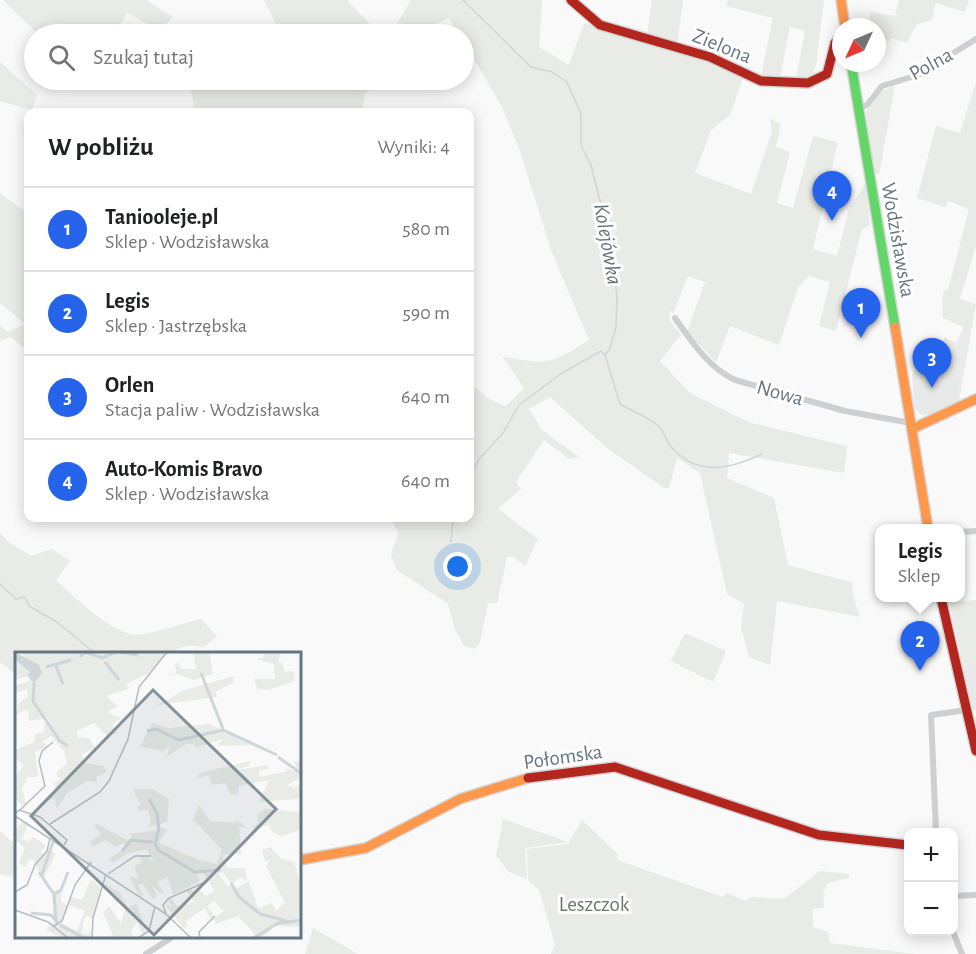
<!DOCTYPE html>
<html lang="pl">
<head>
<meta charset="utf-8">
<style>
	body { margin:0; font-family:"Alegreya Sans",sans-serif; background:#f6f6f6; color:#202124 }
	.controls { position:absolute; right:18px; bottom:18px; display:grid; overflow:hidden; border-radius:12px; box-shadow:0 3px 15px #0003 }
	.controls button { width:54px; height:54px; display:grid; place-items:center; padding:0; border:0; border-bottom:2px solid #e0e0e0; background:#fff; color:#202124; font:30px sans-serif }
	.compass { position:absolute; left:832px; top:18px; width:54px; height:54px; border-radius:50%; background:#fff; box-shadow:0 3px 15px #0003; rotate:226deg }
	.you { position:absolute; left:458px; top:567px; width:21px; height:21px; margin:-15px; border:4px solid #fff; border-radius:50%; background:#1a73e8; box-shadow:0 0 0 9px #1a73e833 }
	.badge { display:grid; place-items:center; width:39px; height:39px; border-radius:50%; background:#2563eb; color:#fff; font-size:20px; font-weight:700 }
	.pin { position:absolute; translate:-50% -50px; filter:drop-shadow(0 2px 3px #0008) }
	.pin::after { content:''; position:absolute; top:32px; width:21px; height:18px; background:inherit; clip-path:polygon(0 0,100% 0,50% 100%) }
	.popup { position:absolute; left:875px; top:524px; width:90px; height:78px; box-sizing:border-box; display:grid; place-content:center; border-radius:12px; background:#fff; filter:drop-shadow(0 2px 4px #0005); font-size:20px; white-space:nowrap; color:#757577 }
	.popup b { font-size:22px; color:#202124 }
	.popup::after { content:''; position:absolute; left:50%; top:100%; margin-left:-12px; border:12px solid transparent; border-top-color:#fff }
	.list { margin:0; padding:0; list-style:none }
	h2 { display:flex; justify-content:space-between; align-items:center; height:78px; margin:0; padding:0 24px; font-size:26px }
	h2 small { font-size:20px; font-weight:400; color:#757577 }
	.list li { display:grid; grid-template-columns:39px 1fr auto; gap:18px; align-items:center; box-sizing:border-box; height:84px; padding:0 24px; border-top:2px solid #e0e0e0 }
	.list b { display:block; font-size:22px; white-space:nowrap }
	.list p { margin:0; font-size:20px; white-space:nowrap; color:#757577 }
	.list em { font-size:20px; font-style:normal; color:#757577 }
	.icon { flex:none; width:33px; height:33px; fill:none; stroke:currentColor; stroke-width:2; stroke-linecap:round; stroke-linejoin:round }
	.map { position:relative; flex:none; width:976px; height:954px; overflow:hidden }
	.search { position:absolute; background:#fff; box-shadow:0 3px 15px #0003; left:24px; top:24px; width:450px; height:66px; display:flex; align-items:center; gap:15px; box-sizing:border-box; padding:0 21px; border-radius:33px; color:#757577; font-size:22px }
	.panel { position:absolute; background:#fff; box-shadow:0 3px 15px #0003; left:24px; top:108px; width:450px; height:414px; border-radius:12px }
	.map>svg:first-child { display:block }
	.built { fill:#e8e9e9 }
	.green { fill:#e8ebe6 }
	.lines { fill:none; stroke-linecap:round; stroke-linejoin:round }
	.stream { stroke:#ced6d9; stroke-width:1.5 }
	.fast-casing { stroke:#d5d6d7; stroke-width:12 }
	.slow-casing { stroke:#d5d6d7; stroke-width:12 }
	.jam-casing { stroke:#d5d6d7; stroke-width:12 }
	.street { stroke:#cecfd0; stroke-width:6 }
	.fast { stroke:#63d668; stroke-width:9 }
	.slow { stroke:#ff974d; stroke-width:9 }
	.jam { stroke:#b3261e; stroke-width:9 }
	.labels { text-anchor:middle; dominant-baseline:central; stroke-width:6; stroke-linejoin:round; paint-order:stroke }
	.street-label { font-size:21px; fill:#657683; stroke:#fff }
	.park-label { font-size:21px; fill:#687a64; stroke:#fff }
	.water-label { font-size:22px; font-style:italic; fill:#60757c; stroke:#fff }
	.inset-river { fill:none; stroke:#ced6d9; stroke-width:3 }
	.inset-road { fill:none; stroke:#b5bdc3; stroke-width:1.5 }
	.view { fill:#84929c; fill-opacity:0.15; stroke:#84929c; stroke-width:3 }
	.inset-edge { fill:none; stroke:#657683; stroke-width:3 }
</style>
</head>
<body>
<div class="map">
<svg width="976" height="954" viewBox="0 0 976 954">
	<rect width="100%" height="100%" fill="#f9f9f9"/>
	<!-- built -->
	<g class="built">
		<path d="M940 353 961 354 959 402 934 414 922 415 915 409 914 404 912 374 915 370 912 363H940Z"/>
		<path d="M976 664V710L973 711 963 666Z"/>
	</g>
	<!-- green -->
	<g class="green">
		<path d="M3 0H146L173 17 160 30 127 13 114 34H38Z"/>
		<path d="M264 0H347L379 34H268L277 26Z"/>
		<path d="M411 0H542L539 47 569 65 584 23 711 62 743 78 730 115 711 130 695 173 751 194 772 131 770 119 781 124 776 147 790 152 777 203 793 208 813 136 838 142 813 249 837 256 849 209 866 182 870 225 862 229 836 331 819 326 830 282 809 276 798 287 779 345 730 326 716 362 687 332 705 282 688 276 673 314 671 310 669 320 681 335 660 361 690 393 748 422 847 446 844 473 729 453 727 478 774 498 788 565 853 583 852 592 860 617 777 601 770 665 749 657 741 627 744 604 727 594 700 473 677 458 669 488H664L607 448 550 397 529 409 542 430 579 457 569 459 544 440 516 482 521 489 498 509 538 539 525 566 512 556 507 557 497 603H488L480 642 475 649 464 646 455 629 448 604 397 570 391 554 398 533 391 518H470V390L473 386 491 400 506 406 524 388 502 356C546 366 552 364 589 340L551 250 520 151 502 107 464 42V34H459L449 18 414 34H391Z"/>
		<path d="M652 0H683L677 45 647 36Z"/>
		<path d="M728 0H824L816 65 811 78H796L805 31 790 27 780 78 772 80 761 76 773 18 726 6Z"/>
		<path d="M899 0H969L965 12 935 3 932 20 917 24 907 43 891 38 889 41 877 40V27H869L871 12 895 16Z"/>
		<path d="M0 62 37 95 32 110 0 101Z"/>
		<path d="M189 80H382L383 82 365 93 362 112H195Z"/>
		<path d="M976 82V246L960 299 976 304 959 401 961 354 945 353 944 337 956 343 964 327 943 318 942 298 944 290H948L969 209 948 201 945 207 917 198 936 126 960 133Z"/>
		<path d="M895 85 879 175 874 173 866 112 882 91Z"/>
		<path d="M0 193 28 214V351L11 337 0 341V325L8 332 25 324 0 303Z"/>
		<path d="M0 532 7 541 31 556 52 549 70 561 56 580C74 597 112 634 137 635 147 635 188 622 201 619L217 636 204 647C191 645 181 644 171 654H16V675L0 662Z"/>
		<path d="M976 600V664L963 666 949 602Z"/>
		<path d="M685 633 726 651 713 682 671 661Z"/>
		<path d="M503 819 568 842 525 848 527 879 509 872 496 856Z"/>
		<path d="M582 820 618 854 617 860 723 897 727 893 745 901 752 897 784 899 820 871 849 874V878L828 883 823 892 824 908 813 909V927L828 932 830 943 914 954H551L555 945 539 890 528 880 527 849 568 844Z"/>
		<path d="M0 831 16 845V878L0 874Z"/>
		<path d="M313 928 358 954H305Z"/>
	</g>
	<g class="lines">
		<!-- stream -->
		<g class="stream">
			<path d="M463 0 531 67 552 72 567 82 581 114V145L591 165 611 245 617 297 616 327 610 348 605 355 601 351 562 373 519 405 503 433 480 458 470 476"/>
			<path d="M605 355 620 404C631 411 647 416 657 425 664 430 666 441 672 448 699 477 730 469 762 454"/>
			<path d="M451 542 453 518"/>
			<path d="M0 584 16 599 25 597 29 606 57 622 96 654"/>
		</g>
		<defs>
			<path id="fast" d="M851 63 895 327"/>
			<g id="slow">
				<path d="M841 0 845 27"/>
				<path d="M895 327 928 528"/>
				<path d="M912 429 976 399"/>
				<path d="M300 860 366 848 460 799 528 778"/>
			</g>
			<g id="jam">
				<path d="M571 0 600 25 710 57 761 81 808 83 827 74 835 43 841 35"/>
				<path d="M941 598 976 751"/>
				<path d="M528 778 615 767 819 835 908 845"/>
			</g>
		</defs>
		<!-- fast casing -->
		<use href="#fast" class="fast-casing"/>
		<!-- slow casing -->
		<use href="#slow" class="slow-casing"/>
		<!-- jam casing -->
		<use href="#jam" class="jam-casing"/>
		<!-- street -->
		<g class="street">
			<path d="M858 108 867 105 882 86 918 75 976 39"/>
			<path d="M675 318C692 342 708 367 735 380L845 411 911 423"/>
			<path d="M960 532 976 531"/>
			<path d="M936 832 931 715 967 710"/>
			<path d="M954 896 976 895"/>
			<path d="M953 932 962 954"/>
			<path d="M146 954 171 938"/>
		</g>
		<!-- fast -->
		<use href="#fast" class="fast"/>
		<!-- slow -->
		<use href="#slow" class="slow"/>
		<!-- jam -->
		<use href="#jam" class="jam"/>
	</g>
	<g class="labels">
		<!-- street labels -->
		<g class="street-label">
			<text transform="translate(722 46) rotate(22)">Zielona</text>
			<text transform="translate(931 64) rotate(-29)">Polna</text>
			<text transform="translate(898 240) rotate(80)">Wodzisławska</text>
			<text transform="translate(780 393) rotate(16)">Nowa</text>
			<text transform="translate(563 757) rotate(-8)">Połomska</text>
		</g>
		<!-- park labels -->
		<g class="park-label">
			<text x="594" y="904">Leszczok</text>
		</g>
		<!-- water labels -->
		<g class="water-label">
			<text transform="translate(608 244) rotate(80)">Kolejówka</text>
		</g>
	</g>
	<!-- overview -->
	<g transform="translate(15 652)">
		<rect width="286" height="286" fill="#f9f9f9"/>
		<path d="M6 0H154L133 22 111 32 113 37 91 44 103 54 92 60 106 66 97 73 102 81 92 84 79 71 62 79V85L74 86 80 96 67 102 69 111 88 114 92 120 81 125 82 130 72 129 52 141 42 157 40 146 22 154 41 137 39 131 47 126 42 125V120L52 111 49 99 36 84 28 90 32 94 20 100 23 125H13L7 137 11 151 9 154 0 147V124L9 113 0 106V98L19 90 20 82 29 80V72L34 69 32 66 14 69 13 57 0 63 4 51 13 44 12 37 0 41V34L15 29 13 24 0 28V9L15 20 26 22 24 14 15 12ZM178 0H194L198 22 179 28 162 22 150 24 161 21 160 12 164 10 165 17H181ZM249 0H266L263 10 267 11 270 20 278 19 280 29 253 38 242 37 239 27H260L259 12 241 7 248 6ZM219 24 218 31 201 40 202 45 142 53 170 38ZM137 71 154 76 194 72 236 93 202 94 208 87 180 96 179 92H171L152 105 155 93 149 99 125 95ZM286 108V126L272 133 279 136 286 131V146L281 147 244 150 254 128 224 134 223 142 216 143 210 131 197 133 194 123 181 127 185 121 235 109 234 114 216 119 253 113 254 116 243 119 245 125 272 119V116L278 119 282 118 279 110ZM118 137H138L154 147 152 170 145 172V176L152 177 144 191 184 208 202 212 207 198 178 167 184 153 195 169 219 171 221 168 233 176 224 175 226 202H207L212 216H230L232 229 226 225 217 232 206 218 204 223 213 234 222 236 234 229 243 256 257 251 261 259 270 251 251 214 255 209H250L247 198 255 195 265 206 279 210 286 232V275L260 274 246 286H237L240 282 223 264 201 272 198 267 209 259 199 249 192 254 199 264 195 267 190 256 171 269 173 274 169 277 150 252 158 256 153 248 156 246 162 254 179 250 171 239 176 236 181 243 183 235 190 244 200 239 188 221 182 222 185 229 158 243 152 225 142 230 149 241 143 240 137 232 142 245 138 247 127 231 123 233 129 246 123 241 114 224 124 227 119 214 127 211 125 204H132L139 211 132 197 113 201 98 211 94 207 111 195 109 191 100 195 90 188 79 194 74 191 86 182 79 173 82 172 112 188 117 187 115 182 141 178 142 174 130 175 136 172 133 158 124 159 122 154 126 153ZM251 157 286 160V182L285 178 267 184 258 181 254 173 237 177 243 171V162ZM7 170 13 173 7 187 14 190 18 185 31 193 26 201 29 202 33 196 41 202 28 227 18 208 14 207 10 215 4 211 10 196 0 188V179ZM76 227 86 235 77 267 72 263 69 267 67 281 73 283 75 277 76 286H52L36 281 31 277 39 270 37 240 47 236 46 249 53 254 47 271 62 279 70 259 54 253 56 245 67 248ZM89 231 105 241 113 256 121 251 132 280 128 283 122 270 116 279 119 286H99L88 260 94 254 106 271 110 258Z" fill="#e8ebe6"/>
		<path d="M0 0 24 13 27 21 19 31 12 23 15 20 0 8Z" fill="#ced6d9"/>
		<path class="inset-river" d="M105 0 123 3M65 5 70 0 87 6 101 0M90 10 104 28M41 14 48 32M31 15 56 8M186 21 208 77M19 31 18 49 45 89 53 94M132 79 141 77 164 88 208 78 262 103M263 105 287 122M134 147 142 162 144 177 140 191 143 198 180 220 206 218M107 199 116 188 138 190M24 220 38 241M26 225 38 190M216 231 224 245 245 262 275 270 287 268M16 261 36 263 43 271M41 268 39 242 46 238 53 220M45 273 69 286M239 286 263 271 274 270"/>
		<path class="inset-road" d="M5 158 30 134 24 109 27 99 38 90M0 162 4 158 25 165 52 188 49 193M0 164 151 262 176 286M35 172 85 140 94 129 113 87 124 35 152 0M93 222 120 204H136M0 240 12 233 20 213 32 199 35 186M0 258 33 270 53 286M151 262 148 253 154 246 193 229M39 274 47 269 60 233 76 210M77 286 78 266 91 222M123 286 134 279 140 254M185 286 184 280 200 264"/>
		<path class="view" d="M138 38 261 157 139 283 16 164Z"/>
		<rect width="286" height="286" class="inset-edge"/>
	</g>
</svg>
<div class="controls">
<button>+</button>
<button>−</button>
</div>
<svg class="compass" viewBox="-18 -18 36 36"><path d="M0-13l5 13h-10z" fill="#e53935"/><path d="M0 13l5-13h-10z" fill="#757577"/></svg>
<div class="you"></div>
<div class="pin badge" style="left:861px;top:338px">1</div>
<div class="pin badge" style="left:920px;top:671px">2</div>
<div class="popup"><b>Legis</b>Sklep</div>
<div class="pin badge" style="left:932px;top:388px">3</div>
<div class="pin badge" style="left:832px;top:221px">4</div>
<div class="search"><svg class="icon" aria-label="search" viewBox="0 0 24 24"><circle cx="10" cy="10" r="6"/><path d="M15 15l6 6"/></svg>Szukaj tutaj</div>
<section class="panel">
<h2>W pobliżu<small>Wyniki: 4</small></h2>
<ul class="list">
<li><span class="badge">1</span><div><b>Taniooleje.pl</b><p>Sklep · Wodzisławska</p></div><em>580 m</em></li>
<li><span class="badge">2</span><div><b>Legis</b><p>Sklep · Jastrzębska</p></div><em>590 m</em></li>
<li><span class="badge">3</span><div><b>Orlen</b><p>Stacja paliw · Wodzisławska</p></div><em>640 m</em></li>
<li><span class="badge">4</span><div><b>Auto-Komis Bravo</b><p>Sklep · Wodzisławska</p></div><em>640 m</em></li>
</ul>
</section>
</div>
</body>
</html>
